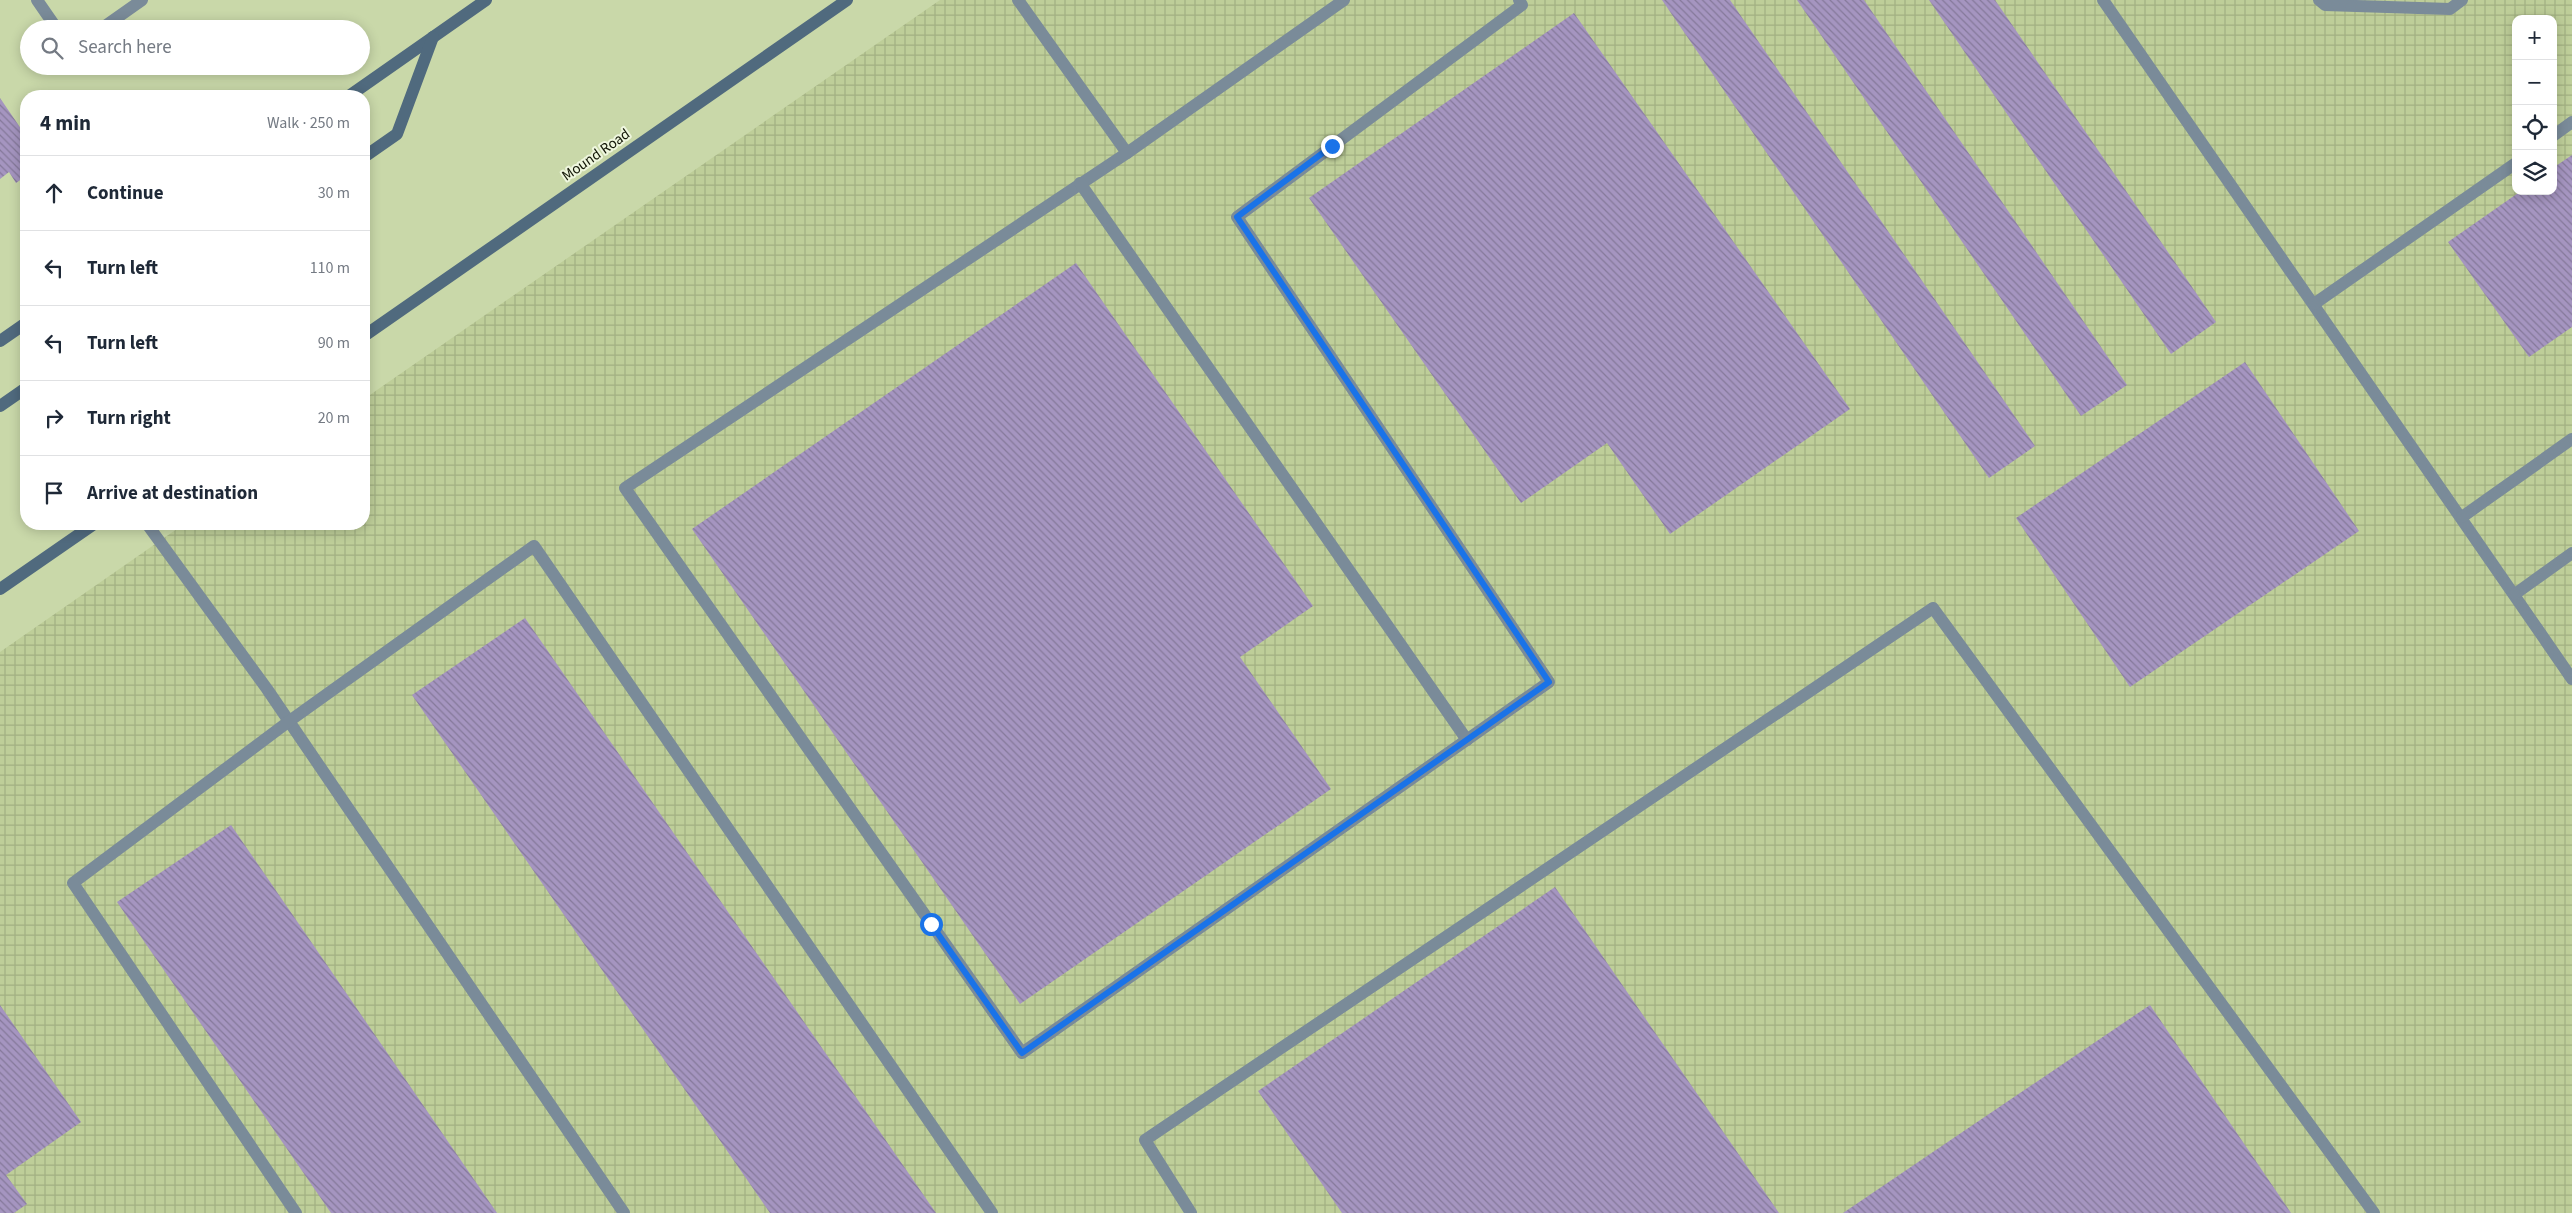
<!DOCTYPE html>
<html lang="en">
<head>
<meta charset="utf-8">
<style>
	body { margin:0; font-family:"Source Sans 3",sans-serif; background:#f6f6f7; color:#1f2937 }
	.controls { position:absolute; right:15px; top:15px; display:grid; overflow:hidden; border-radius:10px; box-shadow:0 2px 12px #0003 }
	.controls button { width:45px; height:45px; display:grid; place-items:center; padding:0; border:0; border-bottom:1px solid #e0e1e3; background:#fff; color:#1f2937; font:25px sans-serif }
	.stop { position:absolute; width:15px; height:15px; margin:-11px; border:4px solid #1a73e8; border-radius:50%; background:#fff }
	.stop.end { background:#1a73e8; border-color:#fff; box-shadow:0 1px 5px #0008 }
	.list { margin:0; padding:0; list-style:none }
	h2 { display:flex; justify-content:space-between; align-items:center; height:65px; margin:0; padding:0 20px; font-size:21px }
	h2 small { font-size:16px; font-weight:400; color:#747a83 }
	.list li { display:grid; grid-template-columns:32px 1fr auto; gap:15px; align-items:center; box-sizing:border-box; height:75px; padding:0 20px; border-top:1px solid #e0e1e3 }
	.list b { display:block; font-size:19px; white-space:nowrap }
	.list em { font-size:16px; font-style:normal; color:#747a83 }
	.icon { flex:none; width:28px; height:28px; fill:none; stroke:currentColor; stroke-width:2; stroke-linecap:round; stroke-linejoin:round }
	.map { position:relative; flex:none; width:2572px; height:1213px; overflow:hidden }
	.search { position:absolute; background:#fff; box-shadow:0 2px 12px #0003; left:20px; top:20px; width:350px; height:55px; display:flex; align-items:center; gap:12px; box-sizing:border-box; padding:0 18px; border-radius:28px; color:#747a83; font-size:19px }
	.panel { position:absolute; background:#fff; box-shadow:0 2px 12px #0003; left:20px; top:90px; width:350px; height:440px; border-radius:20px }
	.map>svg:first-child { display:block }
	.industrial { fill:url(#industrial-grid); fill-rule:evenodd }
	.building { fill:url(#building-back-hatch) }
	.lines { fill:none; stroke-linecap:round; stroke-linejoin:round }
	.service { stroke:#7a8b99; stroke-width:12 }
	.secondary { stroke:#506a7e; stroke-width:12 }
	.route { stroke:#1a73e8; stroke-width:6 }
	.labels { text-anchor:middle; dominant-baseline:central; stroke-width:4; stroke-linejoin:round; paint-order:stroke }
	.street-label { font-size:15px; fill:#121606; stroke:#eef6de }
</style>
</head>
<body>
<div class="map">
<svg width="2572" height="1213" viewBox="0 0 2572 1213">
	<defs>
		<pattern id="industrial-grid" width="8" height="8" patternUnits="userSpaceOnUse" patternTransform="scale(1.25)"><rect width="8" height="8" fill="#bece99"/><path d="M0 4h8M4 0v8" fill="none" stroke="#a2b082"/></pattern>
		<pattern id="building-back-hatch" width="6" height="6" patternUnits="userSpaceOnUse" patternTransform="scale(1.25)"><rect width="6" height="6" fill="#a595c0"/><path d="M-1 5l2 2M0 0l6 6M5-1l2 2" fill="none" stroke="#85799a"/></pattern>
	</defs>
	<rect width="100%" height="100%" fill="#c9d8a9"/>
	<!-- industrial -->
	<path class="industrial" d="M940 0H2572V1213H0V652L184 524H364V399ZM2516 19H2553V191H2516Z"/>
	<!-- building -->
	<g class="building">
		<path d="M1662 0H1730L2035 446 1989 478Z"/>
		<path d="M1797 0H1864L2127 385 2081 416Z"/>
		<path d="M1929 0H1995L2216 322 2171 354Z"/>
		<path d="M1574 13 1850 409 1670 534 1607 443 1521 503 1309 198Z"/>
		<path d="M0 98 26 136V176L16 183 9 172 0 179Z"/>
		<path d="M2572 155V327L2529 357 2448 242 2521 191H2553V168Z"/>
		<path d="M1076 263 1313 606 1240 657 1331 789 1020 1004 692 529Z"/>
		<path d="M2245 362 2359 531 2130 687 2016 518Z"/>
		<path d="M525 618 936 1213H770L412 695Z"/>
		<path d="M231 825 497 1213H331L117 902Z"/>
		<path d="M1555 887 1779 1213H1342L1258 1091Z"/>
		<path d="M0 1005 81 1122 6 1175 27 1204 14 1213H0Z"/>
		<path d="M2150 1005 2291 1213H1843Z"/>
	</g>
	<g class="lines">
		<!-- service -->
		<g class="service">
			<path d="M37 0 57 29"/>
			<path d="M1018 0 1127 153 1344 0"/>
			<path d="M2103 0 2572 679"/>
			<path d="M2319 0 2325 5 2450 9 2462 0"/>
			<path d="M101 29 142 0"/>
			<path d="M2553 136 2572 122"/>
			<path d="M1127 153 625 488 1022 1053 1549 682 1237 217 1522 5 1519 0"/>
			<path d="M1080 183 1467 740"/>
			<path d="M2314 304 2516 163"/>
			<path d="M2462 517 2572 439"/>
			<path d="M147 524 267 689 624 1213"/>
			<path d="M2515 594 2572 553"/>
			<path d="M296 1213 73 883 288 722 534 546 992 1213"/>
			<path d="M1191 1213 1145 1140 1933 608 2374 1213"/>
		</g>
		<!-- secondary -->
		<g class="secondary">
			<path d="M349 96 486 0"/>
			<path d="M364 157 397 134 433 37"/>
			<path d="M364 336 847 0"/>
			<path d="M0 341 26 323"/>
			<path d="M0 406 26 388"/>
			<path d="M0 589 94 524"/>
		</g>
	</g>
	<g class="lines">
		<!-- route -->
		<path class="route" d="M931 924 1022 1053 1549 682 1237 217 1332 146"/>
	</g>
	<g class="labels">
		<!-- street labels -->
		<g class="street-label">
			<text transform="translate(596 155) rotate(-35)">Mound Road</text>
		</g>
	</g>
</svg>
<div class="controls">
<button>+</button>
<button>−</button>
<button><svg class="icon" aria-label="locate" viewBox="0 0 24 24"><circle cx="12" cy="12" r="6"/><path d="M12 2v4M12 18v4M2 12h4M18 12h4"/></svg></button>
<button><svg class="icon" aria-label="layers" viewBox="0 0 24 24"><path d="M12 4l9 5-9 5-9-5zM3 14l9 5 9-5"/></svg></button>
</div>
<div class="stop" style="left:931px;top:924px"></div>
<div class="stop end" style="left:1332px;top:146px"></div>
<div class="search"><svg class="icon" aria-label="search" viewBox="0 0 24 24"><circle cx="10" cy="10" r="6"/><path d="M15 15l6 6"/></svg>Search here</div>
<section class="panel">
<h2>4 min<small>Walk · 250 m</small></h2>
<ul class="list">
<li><svg class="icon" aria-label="ahead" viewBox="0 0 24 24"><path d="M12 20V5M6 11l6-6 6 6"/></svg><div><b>Continue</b></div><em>30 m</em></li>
<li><svg class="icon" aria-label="left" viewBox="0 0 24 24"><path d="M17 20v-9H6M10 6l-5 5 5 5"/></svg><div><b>Turn left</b></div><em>110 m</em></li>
<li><svg class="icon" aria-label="left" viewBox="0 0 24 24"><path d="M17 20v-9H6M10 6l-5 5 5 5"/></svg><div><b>Turn left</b></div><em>90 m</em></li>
<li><svg class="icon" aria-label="right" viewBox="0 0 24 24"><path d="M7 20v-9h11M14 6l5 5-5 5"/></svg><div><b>Turn right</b></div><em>20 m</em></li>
<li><svg class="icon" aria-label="arrive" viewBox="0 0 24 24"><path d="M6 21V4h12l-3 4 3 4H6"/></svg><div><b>Arrive at destination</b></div></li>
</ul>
</section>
</div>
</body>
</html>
